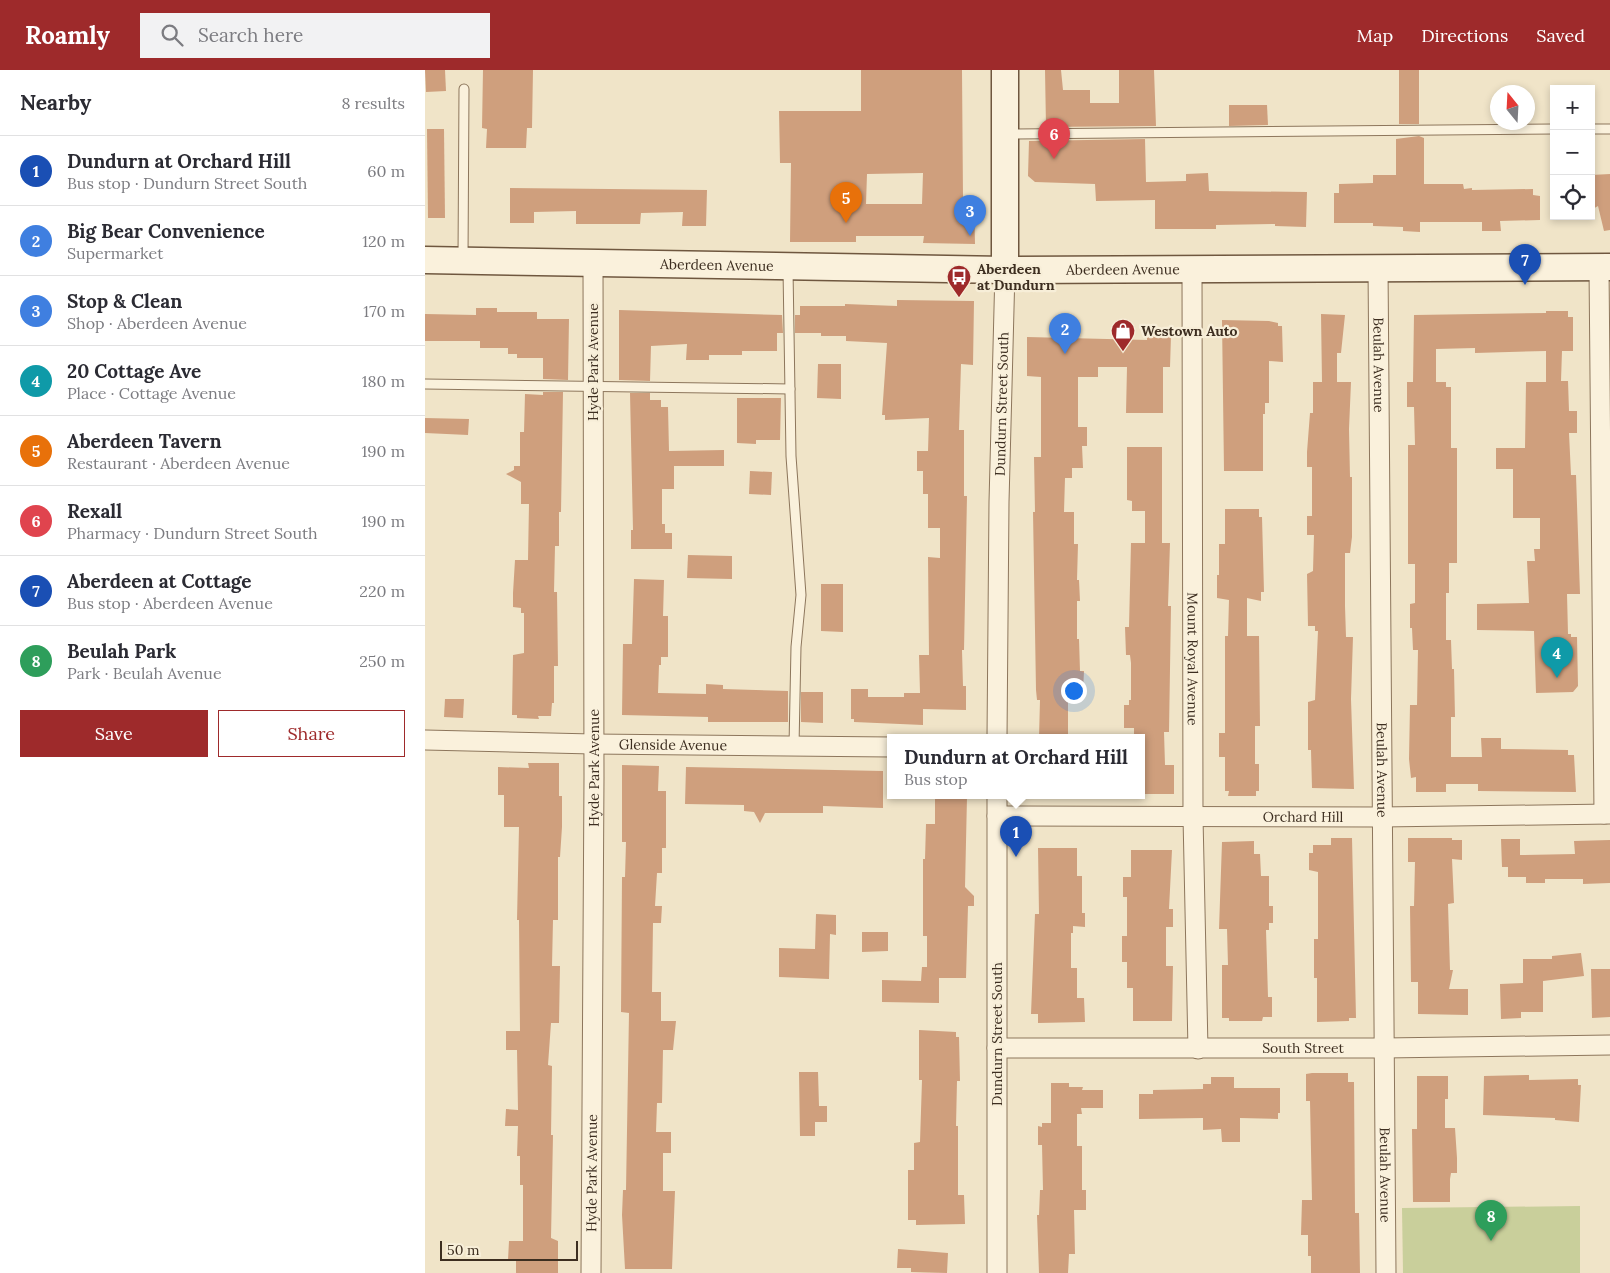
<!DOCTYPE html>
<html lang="en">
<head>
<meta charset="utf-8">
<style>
	body { margin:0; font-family:Lora,serif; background:#f2f2f3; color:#2b2b33 }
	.controls { position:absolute; right:15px; top:15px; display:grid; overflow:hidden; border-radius:0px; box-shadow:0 2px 8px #0003 }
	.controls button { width:45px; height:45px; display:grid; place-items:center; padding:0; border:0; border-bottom:1px solid #e1e1e2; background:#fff; color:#2b2b33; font:25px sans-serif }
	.compass { position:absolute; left:1065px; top:15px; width:45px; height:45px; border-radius:50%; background:#fff; box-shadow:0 2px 8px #0003; rotate:342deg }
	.scale { position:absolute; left:15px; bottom:12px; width:138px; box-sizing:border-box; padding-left:5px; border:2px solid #3d2e20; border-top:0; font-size:14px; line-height:18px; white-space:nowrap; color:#3d2e20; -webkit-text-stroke:4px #f7eed8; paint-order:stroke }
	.you { position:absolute; left:648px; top:620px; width:18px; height:18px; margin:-12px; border:4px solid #fff; border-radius:50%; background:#1a73e8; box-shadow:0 0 0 8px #1a73e833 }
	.badge { display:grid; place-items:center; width:32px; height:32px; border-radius:50%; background:#9e2a2b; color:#fff; font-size:16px; font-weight:700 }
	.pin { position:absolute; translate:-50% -41px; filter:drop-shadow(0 1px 2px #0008) }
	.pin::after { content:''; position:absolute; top:26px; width:18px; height:15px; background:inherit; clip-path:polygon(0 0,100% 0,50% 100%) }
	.popup { position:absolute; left:462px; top:664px; width:258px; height:65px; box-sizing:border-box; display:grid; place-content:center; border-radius:0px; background:#fff; filter:drop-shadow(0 1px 4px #0005); font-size:16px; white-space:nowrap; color:#7c7c81 }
	.popup b { font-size:19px; color:#2b2b33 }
	.popup::after { content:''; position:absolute; left:50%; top:100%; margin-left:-10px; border:10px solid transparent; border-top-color:#fff }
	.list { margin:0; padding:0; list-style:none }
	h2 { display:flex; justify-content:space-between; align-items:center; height:65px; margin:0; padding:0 20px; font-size:21px }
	h2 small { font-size:16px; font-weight:400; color:#7c7c81 }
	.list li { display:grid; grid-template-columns:32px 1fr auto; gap:15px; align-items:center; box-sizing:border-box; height:70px; padding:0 20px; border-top:1px solid #e1e1e2 }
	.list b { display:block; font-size:19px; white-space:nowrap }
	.list p { margin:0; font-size:16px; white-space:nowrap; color:#7c7c81 }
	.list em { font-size:16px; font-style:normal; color:#7c7c81 }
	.actions { display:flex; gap:10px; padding:15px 20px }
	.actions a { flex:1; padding:11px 0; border:1px solid #9e2a2b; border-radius:0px; text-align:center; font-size:18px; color:#9e2a2b }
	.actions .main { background:#9e2a2b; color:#fff }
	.icon { flex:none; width:28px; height:28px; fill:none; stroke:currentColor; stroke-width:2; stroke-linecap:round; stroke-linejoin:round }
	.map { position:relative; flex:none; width:1185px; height:1203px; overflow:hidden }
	header { display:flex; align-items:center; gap:30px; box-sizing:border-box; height:70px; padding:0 25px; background:#9e2a2b; color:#fff }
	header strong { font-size:24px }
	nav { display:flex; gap:28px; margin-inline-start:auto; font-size:18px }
	.search { width:350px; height:45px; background:#f2f2f3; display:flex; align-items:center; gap:12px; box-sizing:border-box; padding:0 18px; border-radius:0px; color:#7c7c81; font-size:19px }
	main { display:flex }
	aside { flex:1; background:#fff }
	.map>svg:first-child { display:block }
	.green { fill:#c9cf9b }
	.building { fill:#cf9f7d; fill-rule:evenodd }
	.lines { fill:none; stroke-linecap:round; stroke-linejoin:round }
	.service-casing { stroke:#8d765c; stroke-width:11 }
	.minor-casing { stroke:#8d765c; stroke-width:21 }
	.secondary-casing { stroke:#6f573f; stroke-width:29 }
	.service { stroke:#faf1dc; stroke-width:9 }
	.minor { stroke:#faf1dc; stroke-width:19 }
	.secondary { stroke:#faf1dc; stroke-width:26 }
	.labels { text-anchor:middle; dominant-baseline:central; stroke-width:4.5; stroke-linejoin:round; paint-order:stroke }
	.street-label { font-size:14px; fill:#3d2e20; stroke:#f7eed8 }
	.poi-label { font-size:14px; font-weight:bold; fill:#3d2e20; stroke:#f7eed8; text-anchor:start }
</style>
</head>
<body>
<header>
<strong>Roamly</strong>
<div class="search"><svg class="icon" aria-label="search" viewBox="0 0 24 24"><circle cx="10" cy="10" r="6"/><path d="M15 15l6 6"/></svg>Search here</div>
<nav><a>Map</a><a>Directions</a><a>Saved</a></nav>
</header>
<main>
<aside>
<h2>Nearby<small>8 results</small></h2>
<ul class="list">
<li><span class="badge" style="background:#1a4fb4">1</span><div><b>Dundurn at Orchard Hill</b><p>Bus stop · Dundurn Street South</p></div><em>60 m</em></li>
<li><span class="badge" style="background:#3f7fe0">2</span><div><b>Big Bear Convenience</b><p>Supermarket</p></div><em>120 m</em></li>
<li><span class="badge" style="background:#3f7fe0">3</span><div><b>Stop &amp; Clean</b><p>Shop · Aberdeen Avenue</p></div><em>170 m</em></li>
<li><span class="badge" style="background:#0f9aa8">4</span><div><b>20 Cottage Ave</b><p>Place · Cottage Avenue</p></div><em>180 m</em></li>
<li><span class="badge" style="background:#e8710a">5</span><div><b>Aberdeen Tavern</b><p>Restaurant · Aberdeen Avenue</p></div><em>190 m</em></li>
<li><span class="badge" style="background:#e0444e">6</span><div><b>Rexall</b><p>Pharmacy · Dundurn Street South</p></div><em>190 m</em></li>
<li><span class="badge" style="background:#1a4fb4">7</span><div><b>Aberdeen at Cottage</b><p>Bus stop · Aberdeen Avenue</p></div><em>220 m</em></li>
<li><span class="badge" style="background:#2e9e5b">8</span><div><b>Beulah Park</b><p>Park · Beulah Avenue</p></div><em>250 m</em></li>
</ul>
<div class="actions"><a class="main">Save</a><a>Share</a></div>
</aside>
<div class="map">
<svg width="1185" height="1203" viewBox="0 0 1185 1203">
	<rect width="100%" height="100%" fill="#f0e4c8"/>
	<!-- green -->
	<path class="green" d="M1155 1136V1203H978L977 1138Z"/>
	<!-- building -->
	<g class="building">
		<path d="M0 0H20L21 21 1 22Z"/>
		<path d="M58 0H108L107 58H102L101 78H61L62 59 57 58Z"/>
		<path d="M436 0H537L538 129 549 130 550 174 498 173 499 166H431V172H365L366 93H355L354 41H436ZM498 103 497 134H441L442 104Z"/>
		<path d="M620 0H636L638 20H665V33H694V0H729L731 56 621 57Z"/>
		<rect x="974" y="0" width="20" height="54"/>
		<path d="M804 35H842L843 55 804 56Z"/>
		<path d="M2 59H19L20 148H3Z"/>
		<path d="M994 66 999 68V114H1038L1039 119 1047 118V120L1108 119V125L1115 126V150L1075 151 1076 161H1057V152H995V162L978 161V157L948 156V153H909V123H914V114L948 113V105H971V69Z"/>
		<path d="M720 69 721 112 761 111V104L783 103 784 121 882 122 881 157 850 156V154L791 155V159H730V130L671 131 670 114 610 112 603 106 604 71Z"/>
		<path d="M1185 104V160L1179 161 1173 136 1166 140V105Z"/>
		<path d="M85 118 282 120 281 156H257L258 142 216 143 215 154H151V141L109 142V153H85Z"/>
		<path d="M472 230 549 231 548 295 536 294 534 360H539V426H542L539 580H537L538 616H541V640L498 639V655L429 652V649H426V619H443V627H479V623H495L494 585H504L503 487 515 488V458H503V424H498V401H492V381H503L504 348 460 350V345H457L462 273 421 271V266H396V263H370V245H375V236H420V234L472 236Z"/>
		<path d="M51 238H72V242H112V249H144L143 310 118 309V288H92V284H83V278H55V271H0V244L51 245Z"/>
		<path d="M194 240 357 245 358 263H352V281H317V285H284V290H261L262 274 226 276 225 311 194 310Z"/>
		<path d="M1121 241H1143V247H1148V281H1137L1136 311H1143L1144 341H1152V363H1144L1146 405H1151L1155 524H1142L1143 564H1146V567H1152L1153 616 1148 622 1111 623 1109 561 1052 560V534L1104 533 1102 491H1110L1109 479H1115V448H1088V399H1071V378H1100L1101 312H1121V281L1050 283V278L1011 279V312H1021V317H1026V378H1032V493H1024V523H1021V570H1026L1027 599H1029L1030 647H1026V687H1057L1056 668H1076V679L1143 680V685H1149L1151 722 1053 721V714H1021V722H991V707L986 708 984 689 985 635H992L993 580H988L987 558H985V534L990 533V494H983V375H990L989 337H982V312H988L989 245 1121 243Z"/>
		<path d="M896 244 920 245 916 283H912V312H926L924 359 925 407H927V467L925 483H920V536L921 567H928L926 629 929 719 887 718 886 680H883V632L890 630 893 561H890V556H883L882 504 888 501 889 465H882V446H887V397H882V382L885 343H888V312H897Z"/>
		<path d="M797 250 844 251 853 253V256H857L858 292 844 291V333H840V344H838V401H799Z"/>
		<path d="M746 265 745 297H738V343H701L702 297H673V307H653V357H662V376H657L658 398H647V408H640L639 442H649V474H653L652 510H654L655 531H652V569H654L655 601H659L658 622H643V668H614L615 630H612L611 620 608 442H610L609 387H616V307L602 306V267L722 270V266Z"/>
		<path d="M393 294H416V329L392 328Z"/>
		<path d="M118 322H138L136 442H134V476H130L129 522H132L133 596H129V633H127L126 646H113L114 649 92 648V645H87L88 585 99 583V543H96V538L88 537V523L90 490H103L104 434H96V412L81 404 89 400V396H95V362H99L100 324 118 325Z"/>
		<path d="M205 323H225V330H236V337H243L244 381 299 380V396H249V419H237V454H240V463H247V479H206V460H208Z"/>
		<path d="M312 328H356L355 370H331V374L312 373Z"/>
		<path d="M0 348 44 349 43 365 0 363Z"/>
		<path d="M702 377H737V473H745L743 536H746L744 662H739L740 695H749V724H716V668H709V658H699V635H704V630H706V593L705 585H701L700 557H704L706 473H720V441H707V431L702 430Z"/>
		<path d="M325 401 347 402 346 425 324 424Z"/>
		<path d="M800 439H834V447H837L839 522H836V531L822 528V566H834L835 656H830V694H834V721H831V726H803L804 721H800V687H794V663H800V566H803L804 530 792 528V505H794V474H800Z"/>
		<path d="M263 485 307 486V509L262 508Z"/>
		<path d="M209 509 239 510 238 546H243V587H236V595H234L233 623 281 624V614L298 615V619L363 621V652H283V647L197 645 198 574H207Z"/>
		<path d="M396 514H418V562L396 561Z"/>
		<path d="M376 622H398V653L376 652Z"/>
		<path d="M20 629H39L38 648 19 647Z"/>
		<path d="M103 693H134V726H137V757L135 787H133V850H128L127 896H135L134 953H126L123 995 127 996 126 1065H128L126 1168 133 1171V1203H91V1190H83L84 1171H98V1115H95V1086H92L93 1056H80L81 1039 93 1040 92 980H81V961H95L94 850H92L94 757H79V725H73V697L104 698Z"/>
		<path d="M197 695 234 696 233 721H241V778H237V803H232L230 836H237L236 853H228L227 922H236V951H251L248 980H238L237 1033H232L231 1062H246V1083H238V1121H250L247 1199H200L197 1145 198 1120H201L204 943 196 942 197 807H200L201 772H197Z"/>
		<path d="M261 697 458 701V738L398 736V743H340L335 753 329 742 319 741V735L260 734Z"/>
		<path d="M510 726 542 727 540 817 549 826V836H543L541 908H514V933L457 932V910L496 911 497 897H502V866H498V789H500L501 754H510Z"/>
		<path d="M906 768H927L931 948H924V951L892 952V908H889V869H893V802L884 800V783H888V775H906Z"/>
		<path d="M983 768H1027V770H1037V790L1027 789 1029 833 1023 834 1025 900H1028L1024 919H1043V945L993 944V912H986L985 836H989L990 792H983Z"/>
		<path d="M1076 769H1095V785L1150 784 1149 771 1185 770V813L1158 814V809H1120V813H1101V807H1083V797H1077Z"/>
		<path d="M829 771V784H835L836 806H844V836H848V853H844V860H841L843 927H847V947H838L837 951H804V948H797V895H803L802 859H794L797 772Z"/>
		<path d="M613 778H652V806H657V843H660V857L648 856V863H646V898H652V928H659L660 952 613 953V944H606L610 844H614Z"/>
		<path d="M706 780H747L744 839H748V857H741V896H748L747 951H708V918H702V892H697V866H702V827H698V807H706Z"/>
		<path d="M391 844 411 845V865L405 864 404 909 354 907V878L390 879Z"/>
		<path d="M437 862H463V881L437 882Z"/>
		<path d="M1156 883 1159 906 1118 911V942H1096V948L1076 949 1075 914 1098 913V889H1127V886Z"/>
		<path d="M1166 899H1185V947L1167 948Z"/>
		<path d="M494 960 531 962V967H534L535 1011H532L531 1056H533V1125H539L540 1154 491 1155V1150H483V1100H489V1073L495 1072 497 1010H494Z"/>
		<path d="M374 1002H393L394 1036H402V1052H390V1066H375Z"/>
		<path d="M887 1003H923V1012H929L930 1143H934L935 1203H886V1186H883V1165H876L877 1130H887L885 1031H881V1004Z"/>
		<path d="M1104 1005V1010L1153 1009V1015H1156L1154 1052 1130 1050V1048L1058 1045 1059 1006Z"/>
		<path d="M992 1006H1023V1029H1020V1058H1030L1032 1088V1103H1026L1025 1109V1132H988L987 1059H992Z"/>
		<path d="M786 1007H809V1018H855V1043H853V1049L815 1048V1072H797L796 1059 778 1060V1048L714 1049V1024H728V1020L778 1019V1014H786Z"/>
		<path d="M626 1013H644V1017H658L657 1020H678V1038H656L657 1044H652V1076H657V1120H661V1140H649L650 1184H644L643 1203H614L612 1145H614L615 1120H618L617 1075H613V1056L617 1057V1053H626Z"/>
		<path d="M473 1179 523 1183 522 1203 486 1202V1198H472Z"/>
	</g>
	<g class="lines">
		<defs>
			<g id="service">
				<path d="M1166 59H1185"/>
				<path d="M582 64 1129 59"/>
				<path d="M38 190 39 19"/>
				<path d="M363 199 366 386 376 525 371 577 369 676"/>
				<path d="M0 314 365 319"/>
			</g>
			<g id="minor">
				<path id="s1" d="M953 196 961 1203"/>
				<path d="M1174 197 1179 744"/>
				<path id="s2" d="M767 199 768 747 773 979"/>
				<path id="s3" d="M572 668 574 432 580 200"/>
				<path id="s4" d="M0 670 168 674 466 677"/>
				<path id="s5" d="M572 746 956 747 1185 744"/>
				<path id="s6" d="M572 978H959L1185 975"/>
				<path id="s7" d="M166 1203 169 707 168 192"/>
				<path d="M572 1203V726"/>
			</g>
			<g id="secondary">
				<path id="s8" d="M0 190 580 200 1185 197"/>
				<path d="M580 200V0"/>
			</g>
		</defs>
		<!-- service casing -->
		<use href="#service" class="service-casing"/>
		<!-- minor casing -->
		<use href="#minor" class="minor-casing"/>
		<!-- secondary casing -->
		<use href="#secondary" class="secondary-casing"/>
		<!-- service -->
		<use href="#service" class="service"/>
		<!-- minor -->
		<use href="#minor" class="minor"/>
		<!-- secondary -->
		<use href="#secondary" class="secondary"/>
	</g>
	<!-- icons -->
	<defs>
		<symbol id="bus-pin" viewBox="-11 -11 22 30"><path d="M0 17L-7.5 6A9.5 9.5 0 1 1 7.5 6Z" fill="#9e2a2b" stroke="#f7eed8"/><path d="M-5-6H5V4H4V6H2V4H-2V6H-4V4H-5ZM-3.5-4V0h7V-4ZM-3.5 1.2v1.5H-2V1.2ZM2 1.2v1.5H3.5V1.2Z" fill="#fff"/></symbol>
		<symbol id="shop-pin" viewBox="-11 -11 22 30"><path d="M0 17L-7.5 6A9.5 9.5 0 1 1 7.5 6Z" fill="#9e2a2b" stroke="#f7eed8"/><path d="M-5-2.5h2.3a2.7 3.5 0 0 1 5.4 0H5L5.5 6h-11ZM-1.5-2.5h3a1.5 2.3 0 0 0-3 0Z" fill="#fff"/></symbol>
	</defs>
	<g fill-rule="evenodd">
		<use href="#bus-pin" x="520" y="193" width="28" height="38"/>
		<use href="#shop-pin" x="684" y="247" width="28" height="38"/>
	</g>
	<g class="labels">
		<!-- street labels -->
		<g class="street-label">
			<text stroke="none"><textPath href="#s8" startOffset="292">Aberdeen Avenue</textPath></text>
			<text stroke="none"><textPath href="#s8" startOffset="698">Aberdeen Avenue</textPath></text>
			<text transform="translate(168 292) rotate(-90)">Hyde Park Avenue</text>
			<text stroke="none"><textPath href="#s1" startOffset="99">Beulah Avenue</textPath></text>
			<text stroke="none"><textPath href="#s3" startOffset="334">Dundurn Street South</textPath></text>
			<text stroke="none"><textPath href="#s2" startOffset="390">Mount Royal Avenue</textPath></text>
			<text stroke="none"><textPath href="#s4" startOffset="248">Glenside Avenue</textPath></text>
			<text stroke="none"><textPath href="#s7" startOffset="505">Hyde Park Avenue</textPath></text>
			<text stroke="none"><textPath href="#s1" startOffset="504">Beulah Avenue</textPath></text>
			<text stroke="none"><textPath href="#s5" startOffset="306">Orchard Hill</textPath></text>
			<text transform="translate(572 964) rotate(-90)">Dundurn Street South</text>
			<text stroke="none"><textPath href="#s6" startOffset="306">South Street</textPath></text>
			<text stroke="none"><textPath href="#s7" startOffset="100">Hyde Park Avenue</textPath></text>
			<text stroke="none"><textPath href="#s1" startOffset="909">Beulah Avenue</textPath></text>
		</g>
		<!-- poi labels -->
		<g class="poi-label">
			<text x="552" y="199">Aberdeen<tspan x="552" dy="16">at Dundurn</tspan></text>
			<text x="716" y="261">Westown Auto</text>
		</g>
	</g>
</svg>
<div class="controls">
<button>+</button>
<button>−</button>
<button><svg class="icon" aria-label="locate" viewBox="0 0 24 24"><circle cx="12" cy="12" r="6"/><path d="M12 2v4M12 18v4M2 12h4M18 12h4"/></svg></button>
</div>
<svg class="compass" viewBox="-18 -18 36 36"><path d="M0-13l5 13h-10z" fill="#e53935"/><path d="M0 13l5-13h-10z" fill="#7c7c81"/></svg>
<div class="scale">50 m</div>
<div class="you"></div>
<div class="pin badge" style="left:591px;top:787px;background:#1a4fb4">1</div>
<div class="popup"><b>Dundurn at Orchard Hill</b>Bus stop</div>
<div class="pin badge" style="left:640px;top:284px;background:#3f7fe0">2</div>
<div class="pin badge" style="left:545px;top:166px;background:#3f7fe0">3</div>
<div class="pin badge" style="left:1132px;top:608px;background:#0f9aa8">4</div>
<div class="pin badge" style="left:421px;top:153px;background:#e8710a">5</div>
<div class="pin badge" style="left:629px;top:89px;background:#e0444e">6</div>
<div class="pin badge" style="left:1100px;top:215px;background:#1a4fb4">7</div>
<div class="pin badge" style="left:1066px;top:1171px;background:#2e9e5b">8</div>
</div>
</main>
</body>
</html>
